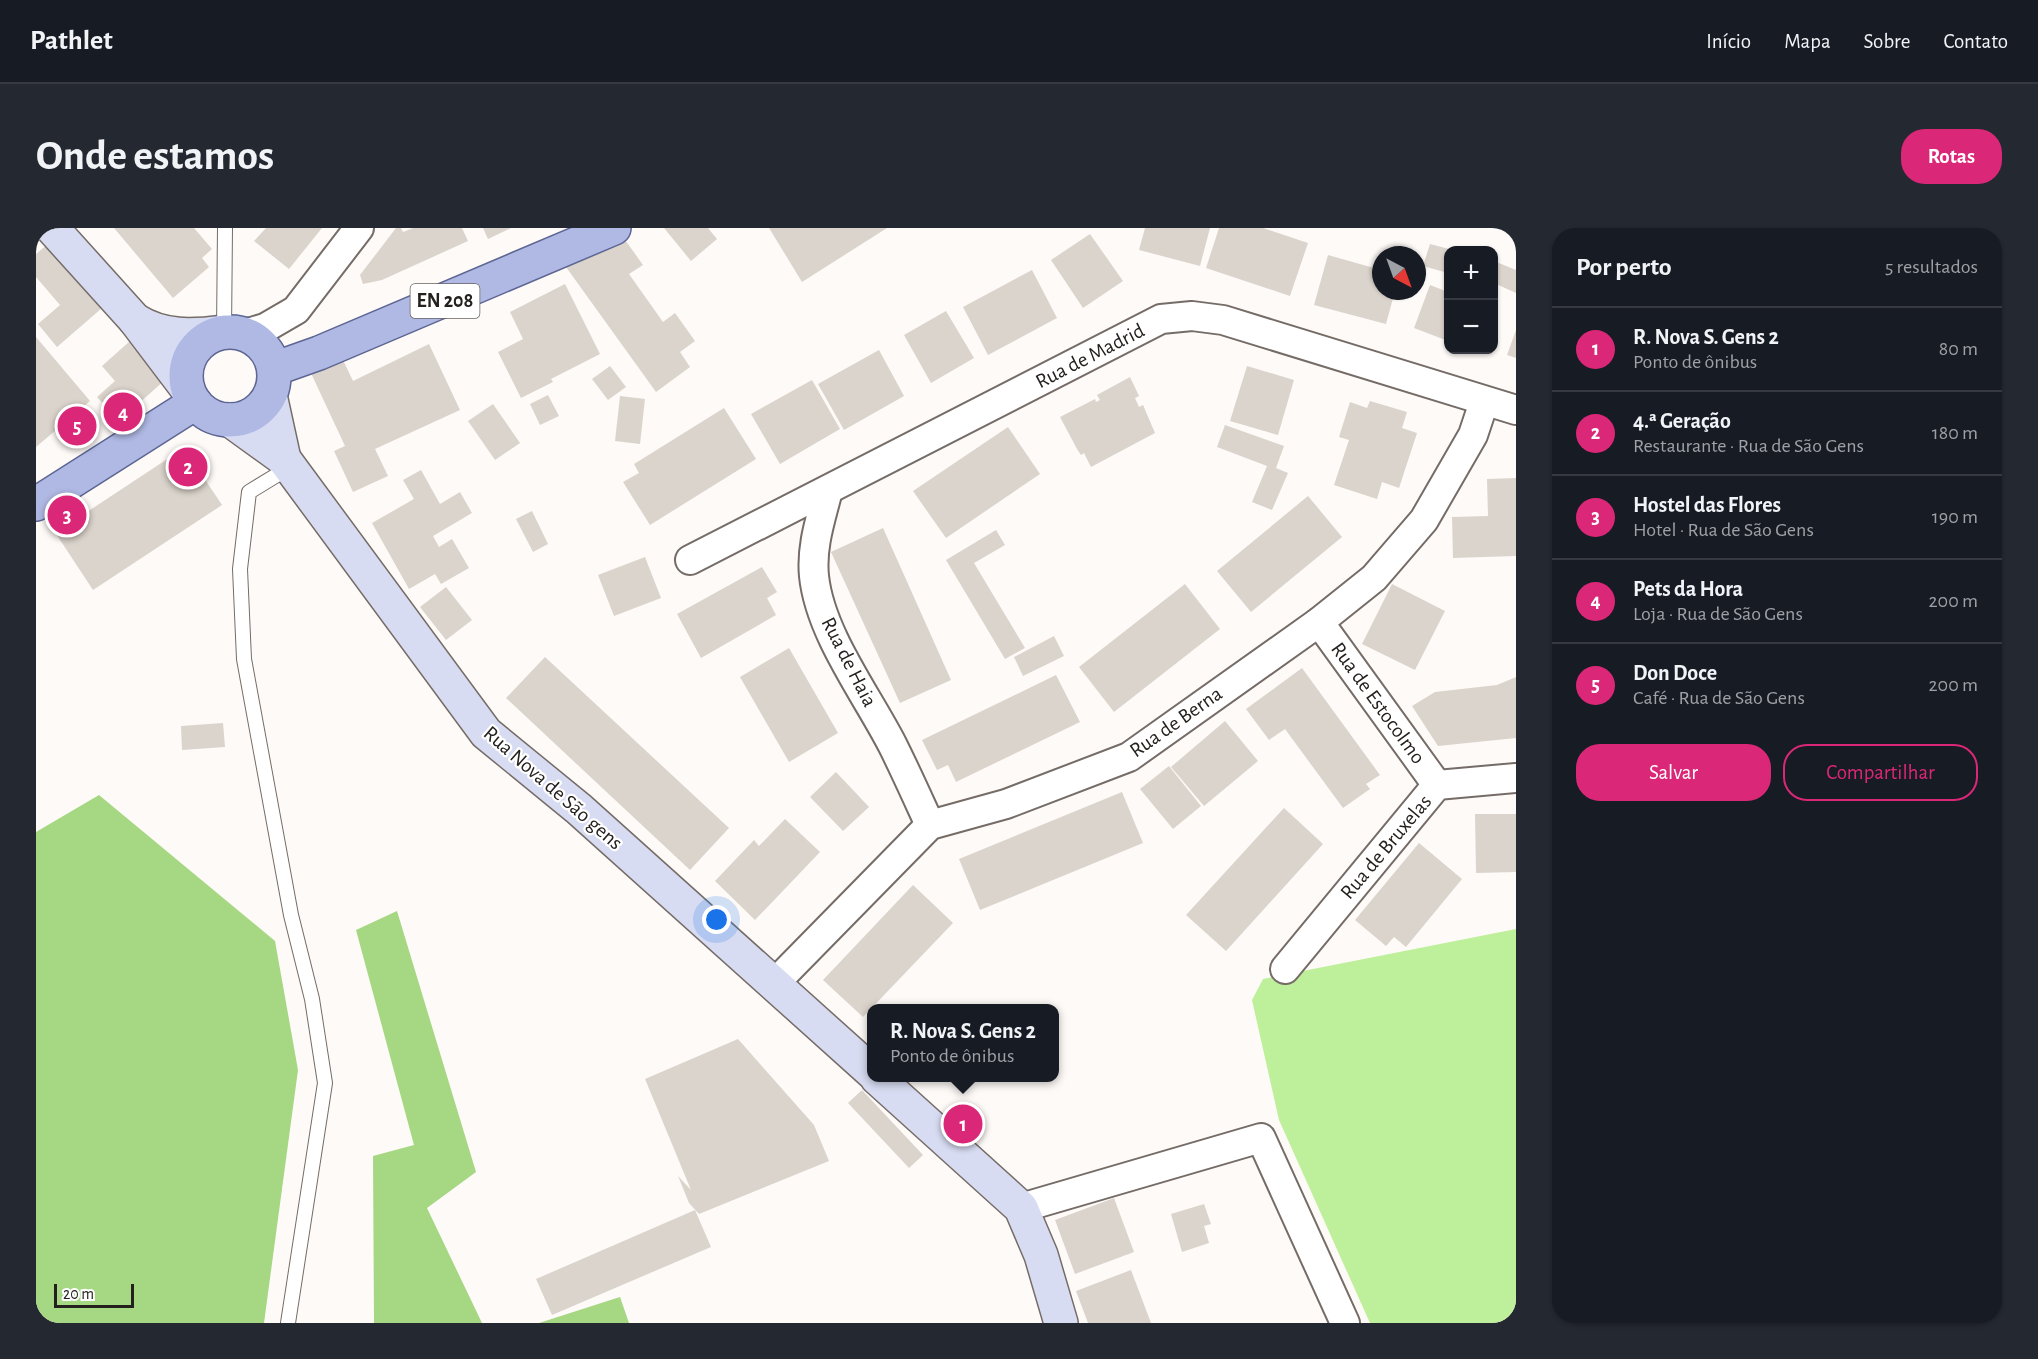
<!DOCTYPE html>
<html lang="pt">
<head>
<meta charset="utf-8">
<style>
	body { margin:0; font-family:"Alegreya Sans",sans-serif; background:#242831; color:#f1f3f6 }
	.controls { position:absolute; right:18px; top:18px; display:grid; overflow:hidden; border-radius:12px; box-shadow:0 2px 4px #0004 }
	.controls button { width:54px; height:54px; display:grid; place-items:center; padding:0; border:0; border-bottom:2px solid #363941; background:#171b24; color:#f1f3f6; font:30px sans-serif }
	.compass { position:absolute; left:1336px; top:18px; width:54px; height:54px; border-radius:50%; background:#171b24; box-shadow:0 2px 4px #0004; rotate:139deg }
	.scale { position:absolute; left:18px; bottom:15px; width:80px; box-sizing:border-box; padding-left:6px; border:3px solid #24201e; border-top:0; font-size:16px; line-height:21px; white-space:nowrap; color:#24201e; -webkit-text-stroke:4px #fff; paint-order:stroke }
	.you { position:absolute; left:681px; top:692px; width:21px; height:21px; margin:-15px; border:4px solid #fff; border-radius:50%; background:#1a73e8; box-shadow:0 0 0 9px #1a73e833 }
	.badge { display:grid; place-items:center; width:39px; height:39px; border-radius:50%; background:#db2777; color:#fff; font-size:20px; font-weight:700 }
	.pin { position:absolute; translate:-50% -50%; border:3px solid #fff; box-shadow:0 2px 6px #0006 }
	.popup { position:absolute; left:831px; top:776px; width:192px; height:78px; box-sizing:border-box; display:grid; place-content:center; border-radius:12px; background:#171b24; filter:drop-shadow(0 2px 4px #0005); font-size:20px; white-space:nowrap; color:#9ea1a6 }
	.popup b { font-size:22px; color:#f1f3f6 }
	.popup::after { content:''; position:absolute; left:50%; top:100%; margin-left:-12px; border:12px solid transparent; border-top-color:#171b24 }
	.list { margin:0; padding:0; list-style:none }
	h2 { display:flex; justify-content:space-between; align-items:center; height:78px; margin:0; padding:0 24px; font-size:26px }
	h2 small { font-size:20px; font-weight:400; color:#9ea1a6 }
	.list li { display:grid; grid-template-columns:39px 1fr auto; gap:18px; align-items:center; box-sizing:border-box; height:84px; padding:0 24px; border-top:2px solid #363941 }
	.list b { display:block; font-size:22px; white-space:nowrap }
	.list p { margin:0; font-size:20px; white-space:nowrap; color:#9ea1a6 }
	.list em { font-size:20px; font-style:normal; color:#9ea1a6 }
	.actions { display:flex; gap:12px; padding:18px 24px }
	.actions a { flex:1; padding:14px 0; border:2px solid #db2777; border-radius:24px; text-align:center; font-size:21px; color:#db2777 }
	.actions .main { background:#db2777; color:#fff }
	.map { position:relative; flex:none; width:1480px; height:1095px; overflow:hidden; border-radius:24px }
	header { display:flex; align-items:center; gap:36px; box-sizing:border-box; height:84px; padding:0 30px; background:#171b24; border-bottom:2px solid #363941 }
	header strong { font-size:28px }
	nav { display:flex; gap:33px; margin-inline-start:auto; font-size:21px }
	.intro { display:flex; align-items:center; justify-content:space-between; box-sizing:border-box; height:144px; padding:0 36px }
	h1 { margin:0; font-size:42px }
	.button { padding:15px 27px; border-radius:24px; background:#db2777; color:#fff; font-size:21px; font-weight:700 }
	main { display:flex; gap:36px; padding:0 36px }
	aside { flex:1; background:#171b24; border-radius:24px; box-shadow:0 2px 4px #0004 }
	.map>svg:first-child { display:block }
	.green { fill:#beef9b }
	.forest { fill:#a6d782 }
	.building { fill:#dbd4cc }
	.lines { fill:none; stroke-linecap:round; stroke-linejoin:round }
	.lane-casing { stroke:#756c67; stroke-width:16 }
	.street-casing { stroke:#756c67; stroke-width:32 }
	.secondary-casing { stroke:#756c67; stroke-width:36 }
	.primary-casing { stroke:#5d6693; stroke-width:36 }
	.lane { stroke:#fff; stroke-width:14 }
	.street { stroke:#fff; stroke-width:28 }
	.secondary { stroke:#d8dcf2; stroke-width:33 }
	.primary { stroke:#b0b9e4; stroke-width:33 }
	.labels { text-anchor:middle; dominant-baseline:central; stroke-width:4.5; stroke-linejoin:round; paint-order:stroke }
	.shield { fill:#fff; stroke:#666362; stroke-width:1.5 }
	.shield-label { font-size:20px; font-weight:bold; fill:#24201e }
	.street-label { font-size:21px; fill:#24201e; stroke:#fff }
</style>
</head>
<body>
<header>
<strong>Pathlet</strong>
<nav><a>Início</a><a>Mapa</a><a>Sobre</a><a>Contato</a></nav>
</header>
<div class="intro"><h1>Onde estamos</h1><a class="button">Rotas</a></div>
<main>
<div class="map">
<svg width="1480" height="1095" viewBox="0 0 1480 1095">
	<rect width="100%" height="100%" fill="#fefaf7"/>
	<!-- green -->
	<path class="green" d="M1480 701V1095H1334L1243 892 1216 772 1227 751Z"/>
	<!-- forest -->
	<g class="forest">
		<path d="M63 567 239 713 262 842 228 1095H0V604Z"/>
		<path d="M361 683 440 944 391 980 446 1095H338L337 928 378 917 320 702Z"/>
		<path d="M584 1069 593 1095H503Z"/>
	</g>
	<!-- building -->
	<g class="building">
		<path d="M78 0H158L176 21 166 30 173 39 137 70Z"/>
		<path d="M230 0H286L253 41 218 13Z"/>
		<path d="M360 0H365L367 4 377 0H426L432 13 346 52 327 56 324 47Z"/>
		<path d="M447 0H475L452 11Z"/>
		<path d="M628 0H672L681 11 655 33Z"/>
		<path d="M733 0H851L766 54Z"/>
		<path d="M1109 0H1174L1164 38 1103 22Z"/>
		<path d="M1183 0H1227L1272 15 1254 68 1170 40Z"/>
		<path d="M582 2 607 37 593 46 627 94 639 85 659 113 644 124 654 139 620 164 530 39Z"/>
		<path d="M1054 6 1087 53 1047 80 1015 32Z"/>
		<path d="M12 16 66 80 21 119 2 96 24 77 0 49V26Z"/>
		<path d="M1394 16 1413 21 1412 45 1387 38Z"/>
		<path d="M1292 27 1345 42V63H1359L1350 96 1278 77Z"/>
		<path d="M1458 33 1480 42V65L1458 55Z"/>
		<path d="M996 42 1021 90 952 127 927 79Z"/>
		<path d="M529 56 564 126 515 151 517 154 485 170 462 124 487 111 474 84Z"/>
		<path d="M1394 57 1412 64V113L1378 100Z"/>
		<path d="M910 83 938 130 895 155 868 107Z"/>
		<path d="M1480 102V130L1471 127Z"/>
		<path d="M0 109 54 173 0 219Z"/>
		<path d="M94 113 129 152 83 193 61 169 79 153 66 138Z"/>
		<path d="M393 116 424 182 339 221 352 248 317 264 298 223 309 218 274 143 305 128 317 153Z"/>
		<path d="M843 122 868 168 808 202 782 156Z"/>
		<path d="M574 138 590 159 572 172 556 151Z"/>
		<path d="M1211 138 1258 152 1242 207 1194 193Z"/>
		<path d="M1094 149 1103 168 1099 170 1103 179 1107 177 1119 205 1055 239 1048 225 1045 227 1041 221 1024 189 1059 171 1060 174 1064 172 1061 167Z"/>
		<path d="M776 152 804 201 744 236 715 186Z"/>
		<path d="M512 167 523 188 504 197 494 176Z"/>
		<path d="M584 168 609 171 604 216 579 213Z"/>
		<path d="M1334 173 1371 184 1366 200 1381 205 1363 260 1346 254 1341 271 1298 257 1313 212 1303 209 1314 174 1331 180Z"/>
		<path d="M457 176 484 215 459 232 432 193Z"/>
		<path d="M688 180 720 231 614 297 587 254 603 245 598 236Z"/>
		<path d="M1189 197 1248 218 1240 240 1252 245 1236 282 1216 274 1231 238 1181 219Z"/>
		<path d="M972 199 1004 246 910 310 877 263Z"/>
		<path d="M148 220 186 277 57 362 7 286 36 267 48 286Z"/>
		<path d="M385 242 404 276 424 264 436 285 397 308 403 319 416 311 433 340 405 356 399 346 373 361 336 295 378 271 367 252Z"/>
		<path d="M1480 250V328L1417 330 1416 289 1452 288 1451 251Z"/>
		<path d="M1272 268 1306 309 1215 384 1181 343Z"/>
		<path d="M496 283 512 316 497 324 480 291Z"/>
		<path d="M847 300 915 452 864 475 795 324Z"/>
		<path d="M960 302 969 317 938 335 989 420 969 431 910 332Z"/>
		<path d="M609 329 625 370 578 388 562 347Z"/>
		<path d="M726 339 741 364 731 370 740 387 665 430 641 386Z"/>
		<path d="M1149 356 1184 401 1078 484 1043 439Z"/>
		<path d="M1356 356 1409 383 1379 442 1326 416Z"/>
		<path d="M410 359 436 392 410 412 384 379Z"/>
		<path d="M1018 408 1028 428 987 448 978 429Z"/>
		<path d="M753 420 802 505 753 534 704 449Z"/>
		<path d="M509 429 693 600 654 642 470 470Z"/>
		<path d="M1266 440 1344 547 1330 556 1334 561 1307 580 1249 501 1233 512 1210 481Z"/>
		<path d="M1020 447 1044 494 920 554 912 537 901 542 886 512Z"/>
		<path d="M1480 449V510L1402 518 1376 478 1399 464 1461 457Z"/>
		<path d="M1189 493 1222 533 1168 578 1135 539Z"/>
		<path d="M187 495 189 519 146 522 145 498Z"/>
		<path d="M1133 538 1165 578 1137 601 1104 561Z"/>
		<path d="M800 544 833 579 807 603 774 569Z"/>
		<path d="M1086 564 1107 615 944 682 923 631Z"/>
		<path d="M1248 580 1287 616 1190 723 1150 687Z"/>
		<path d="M1439 586H1480V644L1440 645Z"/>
		<path d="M749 591 784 624 719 692 679 653 718 612 723 618Z"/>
		<path d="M1383 615 1426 651 1370 719 1358 709 1350 718 1319 692Z"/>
		<path d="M877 657 917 695 827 789 787 752Z"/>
		<path d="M702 811 778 897 793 933 663 986 653 975 642 948 655 962 609 851Z"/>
		<path d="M826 862 887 927 873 940 812 875Z"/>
		<path d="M1078 970 1098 1024 1039 1046 1019 992Z"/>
		<path d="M1168 976 1175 996 1168 998 1173 1015 1146 1024 1135 986Z"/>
		<path d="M659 982 675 1019 516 1087 500 1051Z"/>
		<path d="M1095 1042 1115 1095H1052L1040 1063Z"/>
	</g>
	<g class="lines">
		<defs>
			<g id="lane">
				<path d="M188 104 189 0"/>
				<path d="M252 1095 289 855 276 771 255 687 208 431 204 341 213 264 254 239"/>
			</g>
			<g id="street">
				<path d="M209 106 229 100 260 82 323 0"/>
				<path d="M792 262C785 290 775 318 778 348 784 406 831 467 857 518 870 544 882 571 894 597"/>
				<path d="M654 332 1125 91 1156 88 1187 92 1480 182"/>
				<path d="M1283 394 1401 557"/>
				<path d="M1249 741 1401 557 1480 550"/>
				<path d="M738 756 894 597 970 576 1093 529 1283 394 1338 350 1388 292 1437 207 1448 174"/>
				<path d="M985 980 1225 910 1309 1095"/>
			</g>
			<g id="secondary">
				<path d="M16 0 99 92 152 162"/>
				<path d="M99 92C128 110 156 108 188 104"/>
				<path d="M234 167 248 231"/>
				<path d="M194 192 248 231 450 505 543 581 836 844"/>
				<path d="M841 850 985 980 1005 1027 1025 1095"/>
			</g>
			<g id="primary">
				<circle cx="194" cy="148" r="44"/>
				<path d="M238 141 283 125 578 0"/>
				<path d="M0 276 159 175"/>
			</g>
		</defs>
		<!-- lane casing -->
		<use href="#lane" class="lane-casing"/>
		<!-- street casing -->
		<use href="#street" class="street-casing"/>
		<!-- secondary casing -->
		<use href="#secondary" class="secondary-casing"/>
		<!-- primary casing -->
		<use href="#primary" class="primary-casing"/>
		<!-- lane -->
		<use href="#lane" class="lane"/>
		<!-- street -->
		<use href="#street" class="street"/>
		<!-- secondary -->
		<use href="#secondary" class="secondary"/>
		<!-- primary -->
		<use href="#primary" class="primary"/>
	</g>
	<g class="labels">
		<!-- shield labels -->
		<rect class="shield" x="374.5" y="56" width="69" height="34" rx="4.5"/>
		<g class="shield-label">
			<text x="409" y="73">EN 208</text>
		</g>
		<!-- street labels -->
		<g class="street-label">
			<text transform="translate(1054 128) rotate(-27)">Rua de Madrid</text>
			<text transform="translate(813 434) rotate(63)">Rua de Haia</text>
			<text transform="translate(1342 475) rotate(54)">Rua de Estocolmo</text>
			<text transform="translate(1140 494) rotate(-35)">Rua de Berna</text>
			<text transform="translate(517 560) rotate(41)">Rua Nova de São gens</text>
			<text transform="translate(1350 619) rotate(-50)">Rua de Bruxelas</text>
		</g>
	</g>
</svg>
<div class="controls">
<button>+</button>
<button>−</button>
</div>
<svg class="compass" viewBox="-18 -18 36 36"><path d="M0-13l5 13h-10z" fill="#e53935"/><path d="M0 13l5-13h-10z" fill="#9ea1a6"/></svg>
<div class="scale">20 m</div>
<div class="you"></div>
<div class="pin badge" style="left:927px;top:896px">1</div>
<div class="popup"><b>R. Nova S. Gens 2</b>Ponto de ônibus</div>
<div class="pin badge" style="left:152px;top:239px">2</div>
<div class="pin badge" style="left:31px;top:287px">3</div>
<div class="pin badge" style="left:87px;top:184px">4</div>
<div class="pin badge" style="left:41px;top:198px">5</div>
</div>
<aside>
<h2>Por perto<small>5 resultados</small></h2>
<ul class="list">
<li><span class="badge">1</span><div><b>R. Nova S. Gens 2</b><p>Ponto de ônibus</p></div><em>80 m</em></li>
<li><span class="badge">2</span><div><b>4.ª Geração</b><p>Restaurante · Rua de São Gens</p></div><em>180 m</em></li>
<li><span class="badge">3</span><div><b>Hostel das Flores</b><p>Hotel · Rua de São Gens</p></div><em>190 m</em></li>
<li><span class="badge">4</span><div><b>Pets da Hora</b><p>Loja · Rua de São Gens</p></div><em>200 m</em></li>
<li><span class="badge">5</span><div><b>Don Doce</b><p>Café · Rua de São Gens</p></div><em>200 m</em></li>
</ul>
<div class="actions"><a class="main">Salvar</a><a>Compartilhar</a></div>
</aside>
</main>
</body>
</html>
